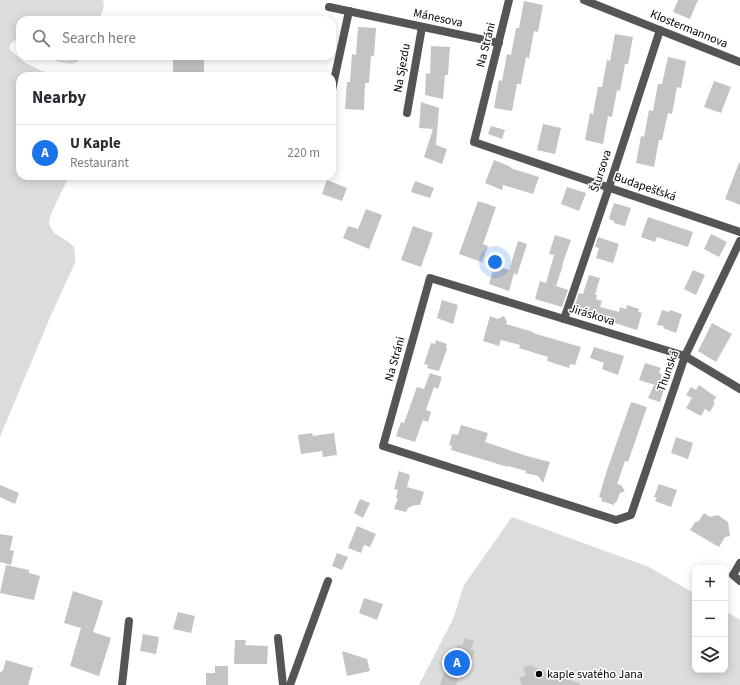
<!DOCTYPE html>
<html lang="en">
<head>
<meta charset="utf-8">
<style>
	body { margin:0; font-family:"Source Sans 3",sans-serif; background:#f7f7f7; color:#2b2b33 }
	.controls { position:absolute; right:12px; bottom:12px; display:grid; overflow:hidden; border-radius:8px; box-shadow:0 2px 10px #0003 }
	.controls button { width:36px; height:36px; display:grid; place-items:center; padding:0; border:0; border-bottom:1px solid #e1e1e2; background:#fff; color:#2b2b33; font:20px sans-serif }
	.you { position:absolute; left:495px; top:262px; width:14px; height:14px; margin:-10px; border:3px solid #fff; border-radius:50%; background:#1a73e8; box-shadow:0 0 0 6px #1a73e833 }
	.badge { display:grid; place-items:center; width:26px; height:26px; border-radius:50%; background:#1a73e8; color:#fff; font-size:13px; font-weight:700 }
	.pin { position:absolute; translate:-50% -50%; border:2px solid #fff; box-shadow:0 1px 4px #0006 }
	.list { margin:0; padding:0; list-style:none }
	h2 { display:flex; justify-content:space-between; align-items:center; height:52px; margin:0; padding:0 16px; font-size:17px }
	h2 small { font-size:13px; font-weight:400; color:#7c7c81 }
	.list li { display:grid; grid-template-columns:26px 1fr auto; gap:12px; align-items:center; box-sizing:border-box; height:56px; padding:0 16px; border-top:1px solid #e1e1e2 }
	.list b { display:block; font-size:15px; white-space:nowrap }
	.list p { margin:0; font-size:13px; white-space:nowrap; color:#7c7c81 }
	.list em { font-size:13px; font-style:normal; color:#7c7c81 }
	.icon { flex:none; width:22px; height:22px; fill:none; stroke:currentColor; stroke-width:2; stroke-linecap:round; stroke-linejoin:round }
	.map { position:relative; flex:none; width:740px; height:685px; overflow:hidden }
	.search { position:absolute; background:#fff; box-shadow:0 2px 10px #0003; left:16px; top:16px; width:320px; height:44px; display:flex; align-items:center; gap:10px; box-sizing:border-box; padding:0 14px; border-radius:12px; color:#7c7c81; font-size:15px }
	.panel { position:absolute; background:#fff; box-shadow:0 2px 10px #0003; left:16px; top:72px; width:320px; height:108px; border-radius:12px }
	.map>svg:first-child { display:block }
	.green { fill:#dcdcdc }
	.building { fill:#c4c4c4 }
	.lines { fill:none; stroke-linecap:round; stroke-linejoin:round }
	.street { stroke:#555; stroke-width:8 }
	.poi-dot { fill:#000; stroke:#fff; stroke-width:1.5 }
	.labels { text-anchor:middle; dominant-baseline:central; stroke-width:3; stroke-linejoin:round; paint-order:stroke }
	.street-label { font-size:12px; fill:#000; stroke:#fff }
	.poi-label { font-size:12px; fill:#000; stroke:#fff; text-anchor:start }
</style>
</head>
<body>
<div class="map">
<svg width="740" height="685" viewBox="0 0 740 685">
	<rect width="100%" height="100%" fill="#fff"/>
	<!-- green -->
	<g class="green">
		<path d="M0 0H103L104 6 99 20H20V45L15 40C11 43 9 45 10 50L24 62 42 71 57 76H20V176H69L50 216 49 224 54 233 67 241 74 247 75 255V263L51 315 0 437Z"/>
		<path d="M43 56H82C80 59 78 62 75 63 68 66 50 59 43 56Z"/>
		<path d="M512 517 649 567 695 594V670H725V611L740 620V685H419L453 619 464 585Z"/>
	</g>
	<!-- building -->
	<g class="building">
		<path d="M678 0H698L690 19 673 12Z"/>
		<path d="M524 1 543 5 538 32 534 31 529 58 526 57 521 84H517L512 111 494 108 499 80 502 81 507 54 511 55 516 28H519Z"/>
		<path d="M358 27 376 28 374 56H371L369 83H365L364 110 345 109 347 82H350L352 54 356 55Z"/>
		<path d="M615 34 633 37 628 64H625L620 91 617 90 612 117 608 116 603 144 585 140 590 113 593 114 598 87H602L607 60 610 61Z"/>
		<path d="M431 46 450 47 448 75H445L443 99 425 95 426 73 430 74Z"/>
		<path d="M173 56H204V76H175V74H173Z"/>
		<path d="M668 57 686 61 681 88 677 87 672 114 668 113 662 140H659L654 167 636 163 641 136 644 137 649 110 653 111 658 84H662Z"/>
		<path d="M714 81 731 87 721 113 704 107Z"/>
		<path d="M421 102 439 108 436 145 447 149 442 164 424 157 433 129 419 128Z"/>
		<path d="M543 124 561 128 555 154 537 150Z"/>
		<path d="M491 126 505 130 502 139 488 134Z"/>
		<path d="M494 160 511 167 510 168 539 177 533 194 503 185 502 190 485 183Z"/>
		<path d="M739 163H740V205L725 199Z"/>
		<path d="M327 180 347 188 342 201 322 194Z"/>
		<path d="M415 181 434 188 430 198 411 192Z"/>
		<path d="M567 187 586 193 579 211 561 204Z"/>
		<path d="M478 201 496 207 483 244 488 246 482 262 459 254Z"/>
		<path d="M614 203 631 208 625 226 614 223V221L609 219Z"/>
		<path d="M366 209 382 215 369 249 343 238 348 226 358 229Z"/>
		<path d="M648 217 693 232 688 247 657 237 655 242 641 237Z"/>
		<path d="M413 226 433 233 421 267 401 260Z"/>
		<path d="M711 234 727 242 719 257 704 249Z"/>
		<path d="M555 235 571 240 562 265H563L556 286 568 290 562 307 535 299 540 281 546 283 554 255 549 254Z"/>
		<path d="M598 237 619 244 613 263 596 258 599 248 595 247Z"/>
		<path d="M518 241 527 244 517 275 514 273 509 291 489 284 494 267 501 269V267L509 270Z"/>
		<path d="M693 270 705 275 696 295 684 289Z"/>
		<path d="M589 275 600 278 595 295H597L596 299 602 301 600 307 619 312 620 307 626 309 627 305 639 309 638 312 642 313 637 330 573 310 579 293 583 294Z"/>
		<path d="M442 300 458 305 453 324 437 318Z"/>
		<path d="M662 310 669 312 670 310 682 314 676 333 663 328 664 326 657 325Z"/>
		<path d="M490 316 498 319 504 316 507 322 506 324 533 332V333L581 347 575 365 570 364 569 368 547 361 548 357 519 348 520 345 501 340 499 346 483 341Z"/>
		<path d="M712 323 732 334 716 362 698 351Z"/>
		<path d="M436 340 447 344 446 348 447 349 439 371 427 368 428 365 424 364 431 343 435 344Z"/>
		<path d="M594 347 624 356 618 375 602 369 604 363 590 358Z"/>
		<path d="M645 363 661 368 659 373 662 374 658 386 639 380Z"/>
		<path d="M430 373 442 377 438 389 434 387 426 410 431 412 428 422 423 420 415 442 396 436 401 422 404 423 417 387 424 389Z"/>
		<path d="M654 385 664 389 660 402 648 398Z"/>
		<path d="M699 385 716 397 713 402 715 403 710 412 705 409 701 416 686 408 692 398 686 395 691 387 696 390Z"/>
		<path d="M631 402 647 407 628 462 625 461 617 484 621 485 625 491 620 493 616 503 615 502 614 505 601 501 602 498 599 497 607 470Z"/>
		<path d="M461 425 488 433 485 442 527 456 550 462 543 483 538 476 525 473 526 471 508 466V467L451 450 452 446 449 445 452 434 458 435Z"/>
		<path d="M312 433 313 436 334 433 337 455 323 457 322 451 301 454 298 435Z"/>
		<path d="M676 437 693 443 688 459 671 453Z"/>
		<path d="M399 471 410 475 407 487 424 492 420 505H416L412 506 408 508 406 512 394 509 398 498H396L398 490 394 489Z"/>
		<path d="M659 484 677 490 671 507 655 501 657 498 654 497Z"/>
		<path d="M0 485 19 493 15 504 0 497Z"/>
		<path d="M360 499 370 503 363 518 354 513Z"/>
		<path d="M704 513 710 517 718 515 728 522 730 536 725 537 719 547 690 530 696 521 698 522Z"/>
		<path d="M357 526 376 534 370 547 364 545 361 553 348 548Z"/>
		<path d="M0 534 13 536 10 550 14 551 11 565 0 562Z"/>
		<path d="M337 553 348 557 342 570 332 566Z"/>
		<path d="M6 565 29 570V573L40 576 34 600 0 593Z"/>
		<path d="M73 591 103 601 93 632 111 638 99 676 70 666 81 628 64 623Z"/>
		<path d="M364 598 383 604 377 620 359 613Z"/>
		<path d="M178 612 195 616 191 633 173 629Z"/>
		<path d="M143 634 159 637 156 654 140 651Z"/>
		<path d="M465 638 474 641 471 649 475 651 472 660 468 658 465 666H463L456 685H440L449 660H452L458 644 462 646Z"/>
		<path d="M235 640H246L245 645 268 646 267 664H234Z"/>
		<path d="M342 651 367 659 370 671 347 676Z"/>
		<path d="M6 660 33 668 28 685H0V673L3 670Z"/>
		<path d="M530 665 558 676 559 673 568 676 567 679 580 684V685H522L519 678 526 675 523 668Z"/>
		<path d="M215 666H228V685H206V673H215Z"/>
	</g>
	<g class="lines">
		<!-- street -->
		<g class="street">
			<path d="M509 0 474 142 740 232"/>
			<path d="M584 0 740 62"/>
			<path d="M329 7 499 43"/>
			<path d="M332 90 349 11"/>
			<path d="M407 113 422 27"/>
			<path d="M740 241 685 356 631 515 616 520 383 446 430 278 685 356 740 389"/>
			<path d="M564 319 609 187 660 30"/>
			<path d="M740 563 733 575 740 581"/>
			<path d="M278 638 283 685"/>
			<path d="M122 685 129 621"/>
			<path d="M290 685 328 581"/>
		</g>
	</g>
	<!-- markers -->
	<circle class="poi-dot" cx="539" cy="674" r="4"/>
	<g class="labels">
		<!-- street labels -->
		<g class="street-label">
			<text transform="translate(438 18) rotate(12)">Mánesova</text>
			<text transform="translate(689 29) rotate(22)">Klostermannova</text>
			<text transform="translate(486 45) rotate(-76)">Na Stráni</text>
			<text transform="translate(402 68) rotate(-80)">Na Sjezdu</text>
			<text transform="translate(601 171) rotate(-72)">Štursova</text>
			<text transform="translate(645 187) rotate(19)">Budapešťská</text>
			<text transform="translate(592 315) rotate(17)">Jiráskova</text>
			<text transform="translate(395 359) rotate(-74)">Na Stráni</text>
			<text transform="translate(668 371) rotate(-70)">Thunská</text>
		</g>
		<!-- poi labels -->
		<g class="poi-label">
			<text x="547" y="674">kaple svatého Jana</text>
		</g>
	</g>
</svg>
<div class="controls">
<button>+</button>
<button>−</button>
<button><svg class="icon" aria-label="layers" viewBox="0 0 24 24"><path d="M12 4l9 5-9 5-9-5zM3 14l9 5 9-5"/></svg></button>
</div>
<div class="you"></div>
<div class="pin badge" style="left:457px;top:663px">A</div>
<div class="search"><svg class="icon" aria-label="search" viewBox="0 0 24 24"><circle cx="10" cy="10" r="6"/><path d="M15 15l6 6"/></svg>Search here</div>
<section class="panel">
<h2>Nearby<small></small></h2>
<ul class="list">
<li><span class="badge">A</span><div><b>U Kaple</b><p>Restaurant</p></div><em>220 m</em></li>
</ul>
</section>
</div>
</body>
</html>
